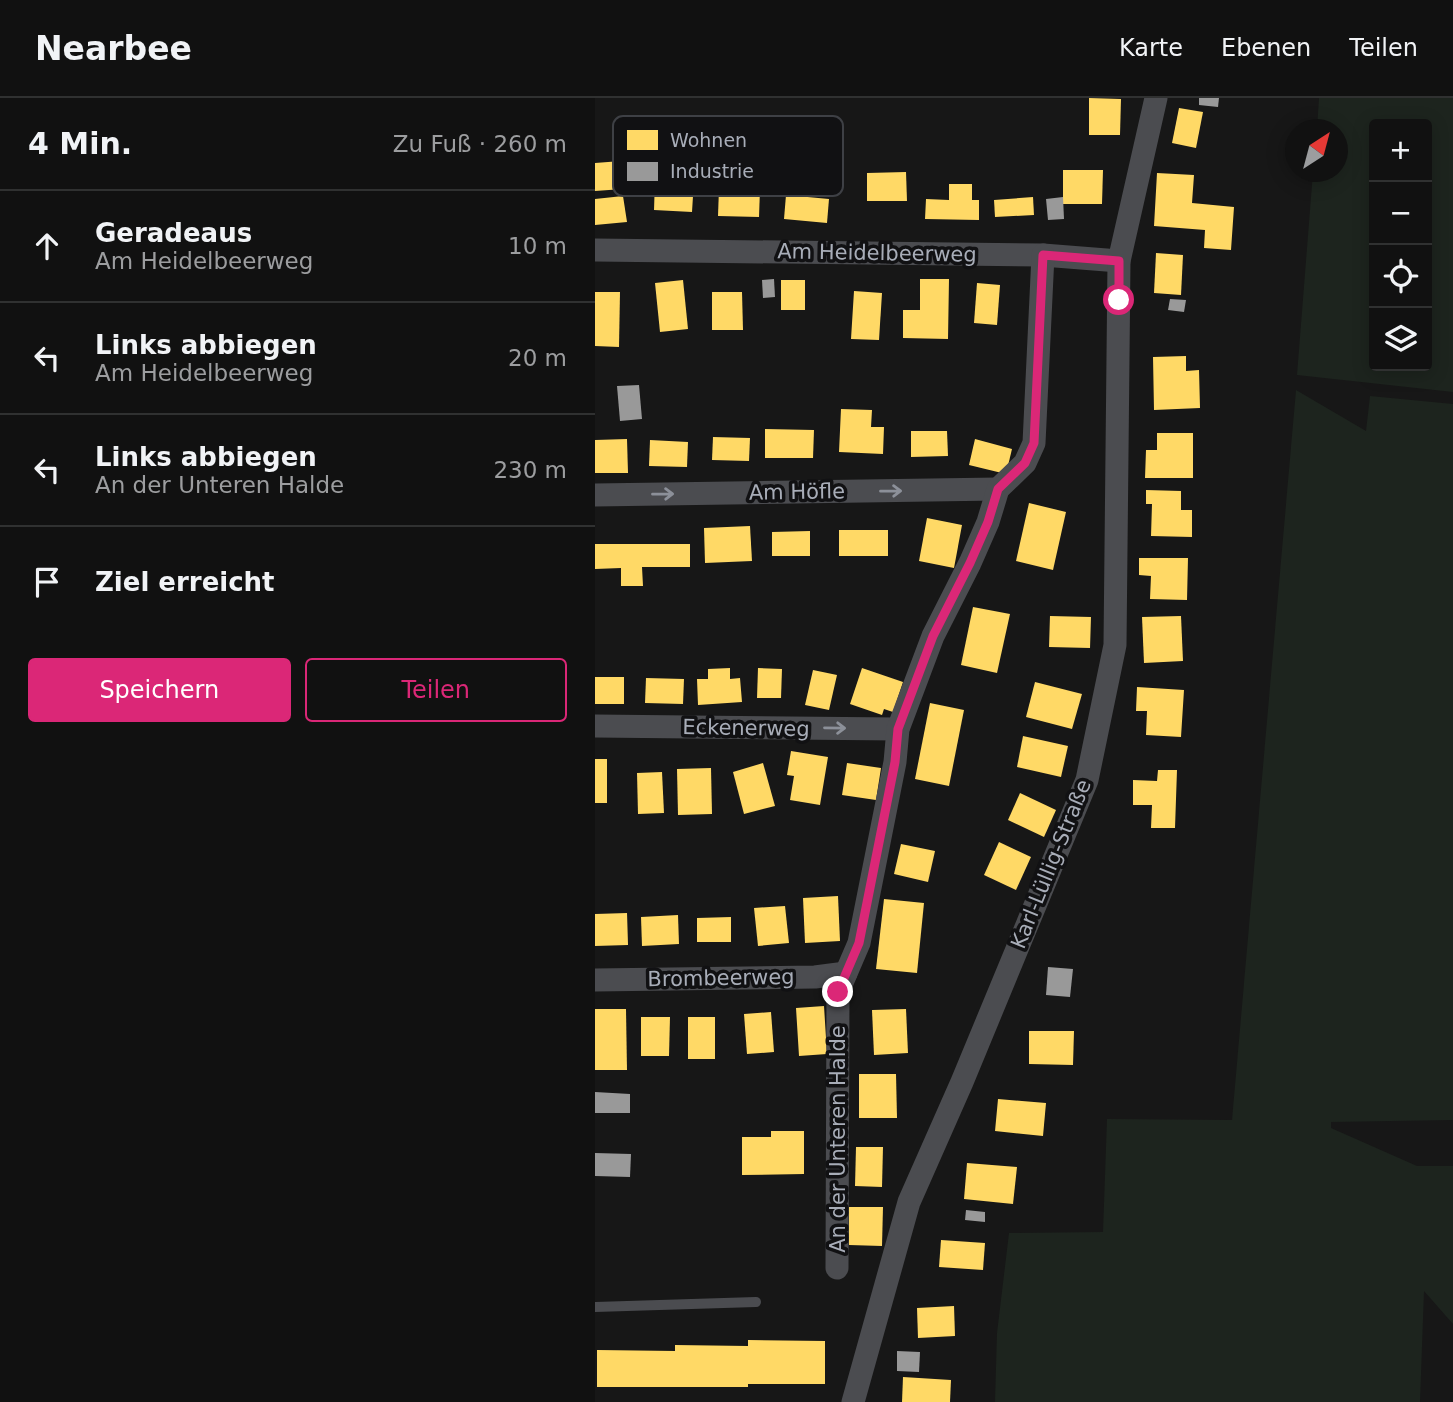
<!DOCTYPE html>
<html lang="de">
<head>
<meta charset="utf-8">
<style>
	body { margin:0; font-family:"DejaVu Sans",sans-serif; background:#1a1a1a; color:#f1f3f6 }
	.controls { position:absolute; right:21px; top:21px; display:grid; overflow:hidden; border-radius:7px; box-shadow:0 4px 18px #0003 }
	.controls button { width:63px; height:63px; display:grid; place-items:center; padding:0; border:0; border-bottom:2px solid #303131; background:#111; color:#f1f3f6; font:35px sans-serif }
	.compass { position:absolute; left:690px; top:21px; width:63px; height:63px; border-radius:50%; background:#111; box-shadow:0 4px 18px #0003; rotate:36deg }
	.stop { position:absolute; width:21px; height:21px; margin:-16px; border:5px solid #db2777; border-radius:50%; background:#fff }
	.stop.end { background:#db2777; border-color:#fff; box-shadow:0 2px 7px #0008 }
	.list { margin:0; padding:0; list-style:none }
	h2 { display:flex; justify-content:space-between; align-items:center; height:91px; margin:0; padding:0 28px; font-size:30px }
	h2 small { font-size:23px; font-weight:400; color:#9c9d9f }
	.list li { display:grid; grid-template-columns:46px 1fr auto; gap:21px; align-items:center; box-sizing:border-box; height:112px; padding:0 28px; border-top:2px solid #303131 }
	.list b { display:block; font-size:26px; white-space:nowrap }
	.list p { margin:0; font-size:23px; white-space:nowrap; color:#9c9d9f }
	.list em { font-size:23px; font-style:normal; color:#9c9d9f }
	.actions { display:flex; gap:14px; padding:21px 28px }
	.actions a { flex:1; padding:16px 0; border:2px solid #db2777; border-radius:7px; text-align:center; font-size:24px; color:#db2777 }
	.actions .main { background:#db2777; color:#fff }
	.icon { flex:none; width:38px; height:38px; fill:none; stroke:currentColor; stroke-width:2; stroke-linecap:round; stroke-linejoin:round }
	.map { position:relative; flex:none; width:858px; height:1304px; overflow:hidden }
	header { display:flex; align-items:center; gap:42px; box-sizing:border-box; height:98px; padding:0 35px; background:#111; border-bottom:2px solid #303131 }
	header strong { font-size:33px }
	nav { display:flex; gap:38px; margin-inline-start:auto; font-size:24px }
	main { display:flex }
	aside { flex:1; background:#111 }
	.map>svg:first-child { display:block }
	.green { fill:#1d241e; fill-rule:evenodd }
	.homes { fill:#ffd966 }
	.industry { fill:#999 }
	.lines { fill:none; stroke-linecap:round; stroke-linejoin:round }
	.lane { stroke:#4b4c50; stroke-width:10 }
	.street { stroke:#4b4c50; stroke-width:23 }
	.oneway { stroke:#8c9099 }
	.route { stroke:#db2777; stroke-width:9 }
	.labels { text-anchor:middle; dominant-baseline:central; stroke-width:7; stroke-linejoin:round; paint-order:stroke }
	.street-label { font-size:21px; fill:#a8adb8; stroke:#111113 }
	.key { fill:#111113; stroke:#3e4045; stroke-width:2 }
	.key-label { font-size:19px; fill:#a8adb8 }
</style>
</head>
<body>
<header>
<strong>Nearbee</strong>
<nav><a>Karte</a><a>Ebenen</a><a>Teilen</a></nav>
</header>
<main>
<aside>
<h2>4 Min.<small>Zu Fuß · 260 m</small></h2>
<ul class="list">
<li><svg class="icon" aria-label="ahead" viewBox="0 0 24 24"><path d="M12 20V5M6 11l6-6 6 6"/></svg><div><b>Geradeaus</b><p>Am Heidelbeerweg</p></div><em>10 m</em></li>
<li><svg class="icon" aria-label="left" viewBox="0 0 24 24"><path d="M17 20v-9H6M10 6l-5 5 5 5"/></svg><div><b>Links abbiegen</b><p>Am Heidelbeerweg</p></div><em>20 m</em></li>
<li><svg class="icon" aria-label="left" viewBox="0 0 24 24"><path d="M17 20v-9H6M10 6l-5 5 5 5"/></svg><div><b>Links abbiegen</b><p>An der Unteren Halde</p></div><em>230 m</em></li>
<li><svg class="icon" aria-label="arrive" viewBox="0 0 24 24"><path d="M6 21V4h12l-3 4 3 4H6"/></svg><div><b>Ziel erreicht</b></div></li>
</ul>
<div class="actions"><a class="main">Speichern</a><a>Teilen</a></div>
</aside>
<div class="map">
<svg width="858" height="1304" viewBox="0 0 858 1304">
	<rect width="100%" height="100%" fill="#171717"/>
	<!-- green -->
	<g class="green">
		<path d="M724 0H858V294L702 277 718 74H743V32L722 31ZM832 26V268H779V26Z"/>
		<path d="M701 292 771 333 775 298 858 306V1022L736 1024V1030L822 1068H858V1226L829 1193 825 1304H400L402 1235 414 1135 508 1134 512 1021 637 1022Z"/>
	</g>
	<!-- homes -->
	<g class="homes">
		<path d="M494 0 526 1 525 37H494Z"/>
		<path d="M584 10 608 14 601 50 577 45Z"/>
		<path d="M26 63 28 91 0 93V65Z"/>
		<path d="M468 72H508L507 106H468Z"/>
		<path d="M311 74 312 103H272V75Z"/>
		<path d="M562 75 599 77 597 105 639 109 636 152 609 150 610 132 559 128Z"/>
		<path d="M60 80 99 82 97 114 59 112Z"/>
		<path d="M354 86H377V102H384V122L330 121 331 101 354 102Z"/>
		<path d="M124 90 165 91 164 119 123 118Z"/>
		<path d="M191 97 234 101 232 125 189 121Z"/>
		<path d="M28 98 32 124 0 127V101Z"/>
		<path d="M438 99 439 117 400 119 399 102Z"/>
		<path d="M561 155 588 157 586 197 559 195Z"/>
		<path d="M325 181H354L353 241 308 240V212H325Z"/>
		<path d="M88 182 93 231 65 234 60 185Z"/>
		<rect x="186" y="182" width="24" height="30"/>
		<path d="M382 185 405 187 402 227 379 225Z"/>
		<path d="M259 193 287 195 284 242 256 241Z"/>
		<path d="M0 194H25L24 249 0 248Z"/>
		<path d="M117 194H147L148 232H117Z"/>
		<path d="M591 258V273L604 272 605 310 559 312 558 259Z"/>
		<path d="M246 311 277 312 276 329H289L288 356 244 354Z"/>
		<path d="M170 331 219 332 218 360H170Z"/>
		<path d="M316 333H352L353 358 316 359Z"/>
		<path d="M562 335H598V380H550L551 352H562Z"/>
		<path d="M118 339 155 340 154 363 117 362Z"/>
		<path d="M32 341 33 375H0V342Z"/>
		<path d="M380 341 417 351 411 376 374 367Z"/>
		<path d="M55 342 93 344 92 369 54 368Z"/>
		<path d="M551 392 586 393V412H597V439L556 438 557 406H551Z"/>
		<path d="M434 405 471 414 458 472 421 463Z"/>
		<path d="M332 420 367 427 359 470 324 463Z"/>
		<path d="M155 428 157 463 110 465 109 430Z"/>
		<rect x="244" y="432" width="49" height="26"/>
		<path d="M215 433V458H177V434Z"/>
		<path d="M0 446H95V469H47L48 488H26V470L0 471Z"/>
		<path d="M544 460H593L592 502 555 501 556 478 544 477Z"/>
		<path d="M378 509 415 516 402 575 366 567Z"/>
		<path d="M455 518 496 519 495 550 454 549Z"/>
		<path d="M586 518 588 563 549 565 547 519Z"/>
		<path d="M135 570V581L145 580 147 604 103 607 102 581H113V571Z"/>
		<path d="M163 570 187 571 186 600H162Z"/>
		<path d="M267 570 308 584 298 614 289 611 287 617 255 606Z"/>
		<path d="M218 572 242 577 234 612 210 607Z"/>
		<rect x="0" y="579" width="29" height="27"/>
		<path d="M51 580 89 581 88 606 50 605Z"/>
		<path d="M440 584 487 596 477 631 431 619Z"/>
		<path d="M542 589 589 592 586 639 551 637 552 613H541Z"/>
		<path d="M335 605 369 612 354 688 320 681Z"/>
		<path d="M428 638 473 648 466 679 422 669Z"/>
		<path d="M196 653 233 659 225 707 195 702 199 678 192 677Z"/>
		<rect x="0" y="661" width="12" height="44"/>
		<path d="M168 665 180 708 149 716 138 674Z"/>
		<path d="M252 665 286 670 281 702 247 697Z"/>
		<path d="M116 670 117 716 83 717 82 671Z"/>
		<path d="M563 672H582L580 730H556L557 707H538V682L562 683Z"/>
		<path d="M67 674 69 715 43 716 42 675Z"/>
		<path d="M425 695 461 712 449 739 413 722Z"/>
		<path d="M404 744 436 759 421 792 389 777Z"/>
		<path d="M306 746 340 753 333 784 299 776Z"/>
		<path d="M243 798 245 843 210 845 208 800Z"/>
		<path d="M289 801 329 805 322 875 281 871Z"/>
		<path d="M190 808 194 845 163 848 159 810Z"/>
		<path d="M32 815 33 847 0 848V816Z"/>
		<path d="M83 817 84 846 47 848 46 819Z"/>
		<path d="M136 819V844H102V820Z"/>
		<path d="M229 908 232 956 204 958 201 910Z"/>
		<path d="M0 911H31L32 972H0Z"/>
		<path d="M311 911 313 955 279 957 277 912Z"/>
		<path d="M176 914 179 954 152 956 149 916Z"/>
		<path d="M46 919H75L74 958H46Z"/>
		<rect x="93" y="919" width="27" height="42"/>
		<path d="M434 933H479L478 967 434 966Z"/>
		<path d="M264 976H301L302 1020H264Z"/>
		<path d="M403 1001 451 1005 448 1038 400 1033Z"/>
		<path d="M176 1033H209V1076L147 1077V1039H176Z"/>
		<path d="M261 1049H288L287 1089 260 1088Z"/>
		<path d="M372 1065 422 1069 418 1106 369 1101Z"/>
		<path d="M254 1109H288L287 1148 254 1147Z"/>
		<path d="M346 1142 390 1145 388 1172 344 1169Z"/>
		<path d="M359 1208 360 1238 323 1240 322 1210Z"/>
		<path d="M153 1242 230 1243V1286H153V1289H2V1252L80 1253V1247L153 1248Z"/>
		<path d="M308 1279 356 1282 355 1304H307Z"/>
	</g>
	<!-- industry -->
	<g class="industry">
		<path d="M604 0H624L623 9 604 7Z"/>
		<path d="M468 99 469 121 453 122 451 101Z"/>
		<path d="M179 181 180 199 168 200 167 182Z"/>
		<path d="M575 201 591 202 589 214 573 212Z"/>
		<path d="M44 287 47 321 25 323 22 288Z"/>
		<path d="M453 869 478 871 475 899 451 897Z"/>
		<path d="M0 994 35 996V1015H0Z"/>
		<path d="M0 1055 36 1056 35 1079 0 1078Z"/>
		<path d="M371 1112 390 1114V1124L370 1122Z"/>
		<path d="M302 1253 325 1254 324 1274 302 1273Z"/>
	</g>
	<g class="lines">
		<!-- lane -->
		<path class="lane" d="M0 1209 161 1204"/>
		<!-- street -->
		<g class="street">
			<path d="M0 152 448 157 524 163"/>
			<path d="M0 397 403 391"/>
			<path d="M0 628 303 631"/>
			<path d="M0 882 220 879 251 875"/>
			<path d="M242 1170 243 894 264 845 300 664 303 631 338 538 375 465 393 424 403 391 430 365 439 345 448 157"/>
			<path d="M258 1304 314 1104 367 984 492 682 520 547 524 163 561 0"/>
		</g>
	</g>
	<!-- one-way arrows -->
	<defs><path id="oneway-shaft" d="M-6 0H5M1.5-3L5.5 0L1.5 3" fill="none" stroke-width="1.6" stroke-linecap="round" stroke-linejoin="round" transform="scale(1.75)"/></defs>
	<g class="oneway">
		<use href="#oneway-shaft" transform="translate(296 393) rotate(-1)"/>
		<use href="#oneway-shaft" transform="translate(68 396) rotate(-1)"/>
		<use href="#oneway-shaft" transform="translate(240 630) rotate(1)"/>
	</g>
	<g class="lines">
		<!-- route -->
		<path class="route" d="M243 894 264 845 300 664 303 631 338 538 375 465 393 424 403 391 430 365 439 345 448 157 524 163V202"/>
	</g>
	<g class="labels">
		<!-- street labels -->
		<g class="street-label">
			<text transform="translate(282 155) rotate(1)">Am Heidelbeerweg</text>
			<text transform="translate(202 394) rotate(-1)">Am Höfle</text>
			<text transform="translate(151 630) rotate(1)">Eckenerweg</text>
			<text transform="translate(456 766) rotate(-68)">Karl-Lüllig-Straße</text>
			<text transform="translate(126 880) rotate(-1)">Brombeerweg</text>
			<text transform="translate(243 1041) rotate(-90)">An der Unteren Halde</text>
		</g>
	</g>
	<!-- legend -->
	<rect x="18" y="18" width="230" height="80" rx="10" class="key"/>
	<rect x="32" y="32" width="31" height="20" fill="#ffd966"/>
	<rect x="32" y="64" width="31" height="19" fill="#999"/>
	<g class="key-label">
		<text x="75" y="49">Wohnen</text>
		<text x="75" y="80">Industrie</text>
	</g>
</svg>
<div class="controls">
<button>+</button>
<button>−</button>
<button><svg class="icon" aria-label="locate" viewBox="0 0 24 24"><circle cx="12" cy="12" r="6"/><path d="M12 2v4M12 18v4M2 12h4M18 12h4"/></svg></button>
<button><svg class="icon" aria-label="layers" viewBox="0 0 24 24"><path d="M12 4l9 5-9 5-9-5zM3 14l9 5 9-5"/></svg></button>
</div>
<svg class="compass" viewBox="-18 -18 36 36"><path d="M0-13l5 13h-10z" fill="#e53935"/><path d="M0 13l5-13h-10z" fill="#9c9d9f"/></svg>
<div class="stop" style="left:524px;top:202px"></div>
<div class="stop end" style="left:243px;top:894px"></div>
</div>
</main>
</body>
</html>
